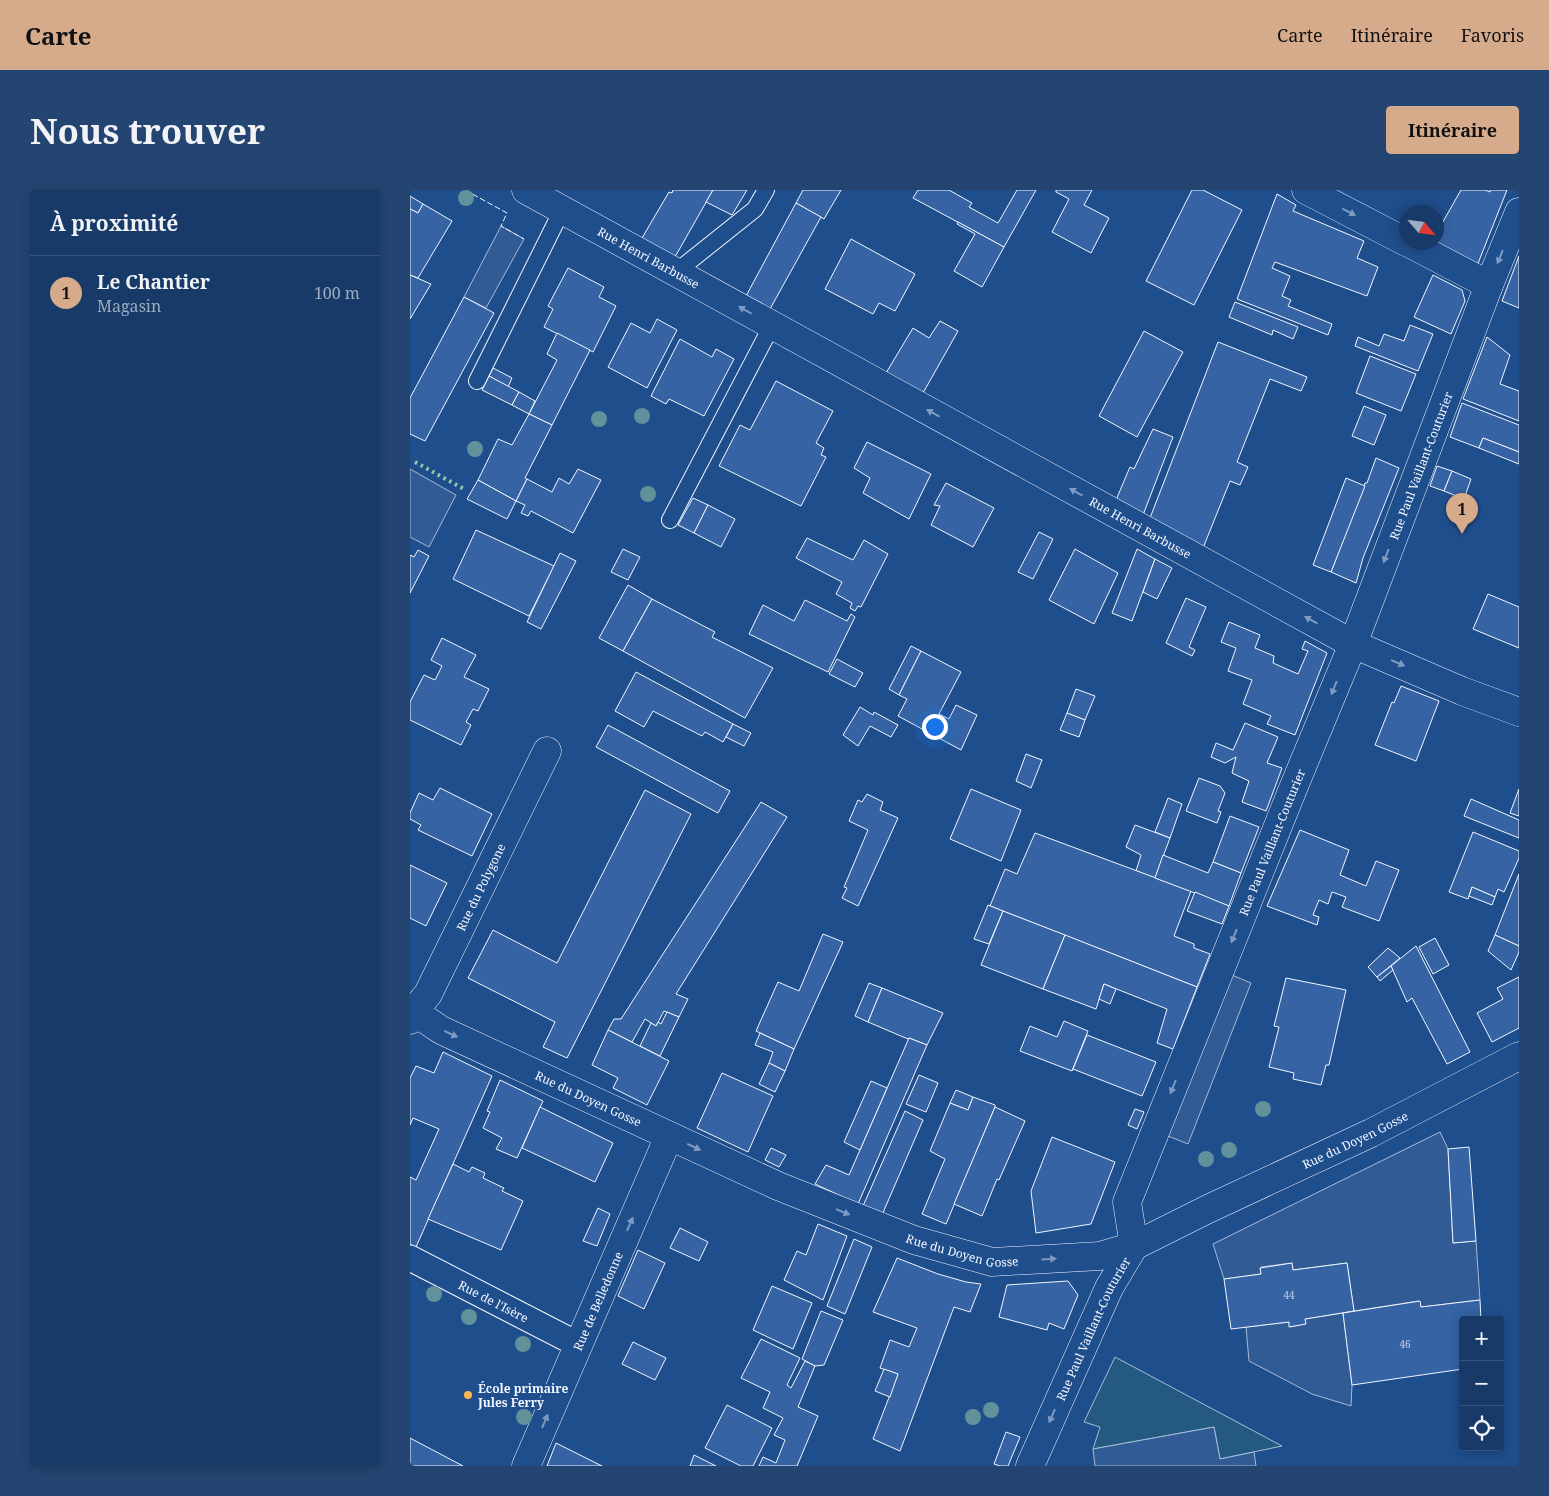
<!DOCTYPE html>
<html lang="fr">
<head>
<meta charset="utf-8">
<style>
	body { margin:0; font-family:"Noto Serif",serif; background:#244571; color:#f1f3f6 }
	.controls { position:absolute; right:15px; bottom:15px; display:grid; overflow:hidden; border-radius:5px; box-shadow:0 2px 12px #0003 }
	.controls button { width:45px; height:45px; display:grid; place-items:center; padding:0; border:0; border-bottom:1px solid #36547d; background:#173a69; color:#f1f3f6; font:25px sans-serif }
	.compass { position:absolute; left:989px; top:15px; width:45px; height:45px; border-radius:50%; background:#173a69; box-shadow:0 2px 12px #0003; rotate:118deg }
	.you { position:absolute; left:524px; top:536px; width:18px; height:18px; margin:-12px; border:4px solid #fff; border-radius:50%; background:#1a73e8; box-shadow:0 0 0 8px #1a73e833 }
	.badge { display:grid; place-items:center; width:32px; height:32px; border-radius:50%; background:#d6ab8b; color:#111; font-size:16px; font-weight:700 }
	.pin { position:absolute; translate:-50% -41px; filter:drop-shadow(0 1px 2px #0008) }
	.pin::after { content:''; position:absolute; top:26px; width:18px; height:15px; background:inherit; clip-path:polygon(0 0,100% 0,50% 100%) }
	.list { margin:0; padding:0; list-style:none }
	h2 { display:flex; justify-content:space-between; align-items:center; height:65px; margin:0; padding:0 20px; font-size:21px }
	h2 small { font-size:16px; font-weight:400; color:#9eadc0 }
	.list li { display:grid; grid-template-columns:32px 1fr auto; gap:15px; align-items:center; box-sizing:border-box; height:75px; padding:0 20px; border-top:1px solid #36547d }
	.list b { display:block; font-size:19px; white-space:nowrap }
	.list p { margin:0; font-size:16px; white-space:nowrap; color:#9eadc0 }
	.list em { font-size:16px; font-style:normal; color:#9eadc0 }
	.icon { flex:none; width:28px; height:28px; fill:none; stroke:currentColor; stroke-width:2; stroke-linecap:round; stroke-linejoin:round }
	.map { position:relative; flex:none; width:1109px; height:1276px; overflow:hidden; border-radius:5px }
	header { display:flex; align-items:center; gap:30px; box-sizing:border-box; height:70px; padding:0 25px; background:#d6ab8b; color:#111 }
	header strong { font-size:24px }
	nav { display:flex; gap:28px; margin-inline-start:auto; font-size:18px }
	.intro { display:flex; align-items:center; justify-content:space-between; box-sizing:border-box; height:120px; padding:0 30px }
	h1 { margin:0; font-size:35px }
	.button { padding:12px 22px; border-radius:5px; background:#d6ab8b; color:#111; font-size:18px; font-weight:700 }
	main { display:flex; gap:30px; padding:0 30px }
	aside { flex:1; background:#173a69; border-radius:5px; box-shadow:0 2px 12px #0003 }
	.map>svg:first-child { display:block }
	.green { fill:#245a82; stroke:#a8bbd7 }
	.parking { fill:#305b95; stroke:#a8bbd7 }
	.building { fill:#3563a3; stroke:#f2f6ff }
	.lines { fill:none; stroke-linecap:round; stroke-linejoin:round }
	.service-casing { stroke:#f2f6ff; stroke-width:18 }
	.pedestrian-casing { stroke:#f2f6ff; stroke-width:27 }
	.minor-casing { stroke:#f2f6ff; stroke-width:29 }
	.service { stroke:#1f4e8c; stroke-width:16 }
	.pedestrian { stroke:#1f4e8c; stroke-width:25 }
	.minor { stroke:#1f4e8c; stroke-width:28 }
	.hedge { stroke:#97c8a6; stroke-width:4; stroke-dasharray:2.5 4; stroke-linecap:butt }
	.fence { stroke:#f2f6ff; stroke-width:1; stroke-dasharray:6 2.5; stroke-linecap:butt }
	.tree { fill:#61919a }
	.oneway { fill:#7e9ac0 }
	.poi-dot { fill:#ffb74d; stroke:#1f4e8c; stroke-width:2 }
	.labels { text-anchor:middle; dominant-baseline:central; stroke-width:4; stroke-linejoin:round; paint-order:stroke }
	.number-label { font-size:10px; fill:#c3d1e8 }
	.street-label { font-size:12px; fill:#f2f6ff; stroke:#1f4e8c }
	.poi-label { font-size:12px; font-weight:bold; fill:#f2f6ff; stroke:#1f4e8c; text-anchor:start }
</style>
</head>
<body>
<header>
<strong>Carte</strong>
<nav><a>Carte</a><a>Itinéraire</a><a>Favoris</a></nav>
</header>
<div class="intro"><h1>Nous trouver</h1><a class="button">Itinéraire</a></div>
<main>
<aside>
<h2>À proximité<small></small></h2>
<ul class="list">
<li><span class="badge">1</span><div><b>Le Chantier</b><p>Magasin</p></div><em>100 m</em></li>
</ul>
</aside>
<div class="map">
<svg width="1109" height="1276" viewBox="0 0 1109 1276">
	<rect width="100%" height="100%" fill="#1f4e8c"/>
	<!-- green -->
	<path class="green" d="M705 1167 872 1256 810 1269 804 1237 683 1259 690 1237 674 1232Z"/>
	<!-- parking -->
	<g class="parking">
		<path d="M91 36 114 49 76 118 54 107Z"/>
		<path d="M0 279 46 305 19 357 0 347Z"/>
		<path d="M817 783 841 793 778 954 753 944Z"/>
		<path d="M1030 942 1038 959 1043 1053 1066 1051 1070 1110 1011 1117 1009 1111 944 1121 937 1073 883 1080 882 1073 851 1077V1084L814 1089 803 1054Z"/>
		<path d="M933 1123 942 1195 941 1216 902 1204 839 1171 836 1137 879 1132 880 1137 895 1134V1129Z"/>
		<path d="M804 1237 810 1269 844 1262 846 1276H685L683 1259Z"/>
	</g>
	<!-- building -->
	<g class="building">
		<path d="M263 0H303L265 67 232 48 259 2 262 3Z"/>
		<path d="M303 0H337L322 25 296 12Z"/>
		<path d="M393 0H431L414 29 386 13Z"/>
		<path d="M508 0H539L562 13 559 17 588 33 607 0H626L594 57 503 8Z"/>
		<path d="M646 0H682L674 15 699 28 681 63 642 42 659 9 646 2Z"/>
		<path d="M782 0H793L832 20 784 115 736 91Z"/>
		<path d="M1051 0H1075L1080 2V0H1097L1067 76 1026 52V44Z"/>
		<path d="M867 4 886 15 883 21 954 51 947 68 968 77 957 106 865 72 862 78 880 86 872 106 881 110 878 116 922 134 918 145 827 109Z"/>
		<path d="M0 6 13 14 8 23 0 19Z"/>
		<path d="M386 13 411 27 360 119 336 106Z"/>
		<path d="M13 14 42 31 8 88 0 85V19L8 23Z"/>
		<path d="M548 32 594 57 572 97 544 81 565 44 547 34Z"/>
		<path d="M441 49 505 84 485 121 469 113 463 124 415 99Z"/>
		<path d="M1109 66V118L1092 111Z"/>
		<path d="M158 78 194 97 189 107 206 116 183 162 134 137 143 119 138 116Z"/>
		<path d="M0 85 21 94 0 129Z"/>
		<path d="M1023 85 1052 100 1055 111 1041 144 1004 127Z"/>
		<path d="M54 107 84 123 15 251 0 244V208Z"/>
		<path d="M825 112 888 137 883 149 863 140 862 145 819 127Z"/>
		<path d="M247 129 267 140 237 198 198 177 221 133 240 143Z"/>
		<path d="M530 131 548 141 513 203 476 183 503 138 519 148Z"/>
		<path d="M1000 135 1023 144 1008 181 945 156 948 147 969 156 974 144 994 151Z"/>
		<path d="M734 141 773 162 727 247 689 226Z"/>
		<path d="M147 143 180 160 142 235 119 224 147 170 137 164Z"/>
		<path d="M1077 147 1100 165 1090 194 1109 201V231L1053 209Z"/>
		<path d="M270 149 302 167 306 159 324 169 294 226 259 209 256 214 241 206Z"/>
		<path d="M808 152 897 187 891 201 860 189 827 272 838 277 830 295 820 291 793 358 740 328Z"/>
		<path d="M960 166 1006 184 991 221 946 203Z"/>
		<path d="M83 178 102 188 98 197 79 186Z"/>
		<path d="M79 186 109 202 102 215 72 200Z"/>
		<path d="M366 191 423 221 406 253 414 258 411 265 416 267 391 316 309 276 330 235 340 240Z"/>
		<path d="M109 202 125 211 119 224 102 215Z"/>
		<path d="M1052 213 1109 235V262L1073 248 1069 258 1040 247Z"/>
		<path d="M954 216 976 225 964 255 942 246Z"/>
		<path d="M119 224 142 235 115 288 117 289 106 311 68 290 88 249 102 255Z"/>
		<path d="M743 239 763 247 733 325 706 310 720 277 724 279Z"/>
		<path d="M1073 248 1109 262V274L1069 258Z"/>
		<path d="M457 252 521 284 499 329 453 303 460 288 444 278Z"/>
		<path d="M966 268 989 278 953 368 946 393 921 382 955 293H957Z"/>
		<path d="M1027 276 1042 281 1034 301 1020 296Z"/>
		<path d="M168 279 191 290 163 343 121 321 118 326 111 323 115 315 106 311 117 289 142 302 149 288 159 294Z"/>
		<path d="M1042 281 1061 289 1054 309 1034 301Z"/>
		<path d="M936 288 955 296 921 382 903 375Z"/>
		<path d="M68 290 106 311 97 329 57 309Z"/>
		<path d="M536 293 584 318 563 357 521 335 530 316 524 315Z"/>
		<path d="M283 308 298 315 284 343 268 335Z"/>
		<path d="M298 315 325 329 311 357 284 343Z"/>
		<path d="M66 340 144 376 119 426 43 389Z"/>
		<path d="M629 342 643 349 623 389 608 382Z"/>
		<path d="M397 348 443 370 454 350 478 364 451 417 448 416 445 421 440 418 442 413 426 404 432 392 386 368Z"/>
		<path d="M213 359 230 367 218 390 201 382Z"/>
		<path d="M665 359 708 383 684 434 639 410Z"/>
		<path d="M727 359 745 369 722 431 702 423Z"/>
		<path d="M8 360 19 366 0 403V365L4 367Z"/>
		<path d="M150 363 166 371 131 439 117 432Z"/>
		<path d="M745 369 762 378 747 409 733 402Z"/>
		<path d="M218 395 242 409 213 461 189 448Z"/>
		<path d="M1078 404 1109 417V458L1063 439Z"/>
		<path d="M776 408 796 417 779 457 785 460 782 466 756 453Z"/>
		<path d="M242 409 305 442 302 447 363 478 335 528 213 461Z"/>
		<path d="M395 410 437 431 441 424 445 427 418 482 339 444 353 415 384 431Z"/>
		<path d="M819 432 850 445 845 458 864 466 863 473 888 484 898 461 892 459 895 451 917 463 885 545 857 534 861 526 833 514 842 490 818 481 826 458 811 452Z"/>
		<path d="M32 448 66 465 54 487 79 499 68 521 63 519 56 532 61 535 51 555 0 530V512L14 485 25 490 32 476 21 470Z"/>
		<path d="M501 456 511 461 489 505 479 499Z"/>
		<path d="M511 461 551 482 529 524 539 529 546 515 567 525 551 560 488 526 497 509 489 505Z"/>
		<path d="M427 469 453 483 445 497 419 484Z"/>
		<path d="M226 482 323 534 313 552 295 542 292 546 243 521 234 537 205 521Z"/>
		<path d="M991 496 1029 511 1006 571 965 555 982 512 984 513Z"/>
		<path d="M666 499 685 506 675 530 657 523Z"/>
		<path d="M450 517 463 525 464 522 488 535 481 547 460 536 448 556 433 545Z"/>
		<path d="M657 523 675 530 669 547 650 540Z"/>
		<path d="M835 533 868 547 857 573 872 578 856 621 832 612 839 591 822 583 826 567 815 573 801 567 806 553 823 560Z"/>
		<path d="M323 534 341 543 334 556 316 547Z"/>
		<path d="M198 535 320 601 308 623 186 557Z"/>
		<path d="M616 564 632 570 621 598 606 591Z"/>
		<path d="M789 588 810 596 815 603 808 621 811 622 807 633 776 621Z"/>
		<path d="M30 598 82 624 62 666 8 640 11 635 0 629V623L9 603 23 610Z"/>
		<path d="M561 599 611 620 591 671 540 649Z"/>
		<path d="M1109 599V626L1100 623Z"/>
		<path d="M235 600 281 624 157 868 133 857 145 832 58 788 83 740 147 773Z"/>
		<path d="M457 604 473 612 470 620 488 628 448 716 432 708 437 698 434 697 458 640 439 631 448 610 452 612Z"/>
		<path d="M758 608 772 614 760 648 745 642Z"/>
		<path d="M1061 609 1109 630V648L1054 626Z"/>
		<path d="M351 612 377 627 266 804 278 809 269 827 254 821 246 836 235 829 222 852 198 840 204 829H211Z"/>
		<path d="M820 626 849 637 831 683 803 672Z"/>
		<path d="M725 635 760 648 745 688 726 681 731 665 716 657Z"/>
		<path d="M890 640 939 660 930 685 956 696 966 671 989 680 969 731 932 717 936 707 922 702 918 714 909 710 903 725 909 727 907 735 857 716Z"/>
		<path d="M1063 642 1109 661V668L1094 702 1088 699 1085 707 1062 697 1058 709 1039 702Z"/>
		<path d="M625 643 781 701 764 746 784 754V758L800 764 787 797 580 716 595 679 607 684Z"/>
		<path d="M753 665 798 683 803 672 831 683 819 716 745 688Z"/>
		<path d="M0 675 37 693 16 736 0 728Z"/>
		<path d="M1109 684V756L1085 745Z"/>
		<path d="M1062 697 1085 707 1082 715 1059 706Z"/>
		<path d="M785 702 819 716 812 734 777 721Z"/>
		<path d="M578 715 593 721 579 754 564 749Z"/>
		<path d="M593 721 655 745 633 799 571 775Z"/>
		<path d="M413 744 433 752 384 859 346 841 368 792 389 801Z"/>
		<path d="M655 745 787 797 763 859 747 853 757 819 694 794 686 819 633 799Z"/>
		<path d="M1085 745 1109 756V762L1101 780 1078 761Z"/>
		<path d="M1025 748 1039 775 1023 784 1009 757Z"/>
		<path d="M1006 756 1060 862 1037 874 1002 808 997 812 981 776Z"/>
		<path d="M978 758 990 768 967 787 958 777Z"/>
		<path d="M981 776 983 780 970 791 967 787Z"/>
		<path d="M1109 787V838L1082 852 1067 823 1093 809 1087 798Z"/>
		<path d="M876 788 936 800 919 875H916L911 895 883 889 884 883 859 877 869 837 864 836Z"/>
		<path d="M459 793 472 798 458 832 445 826Z"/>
		<path d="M694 794 706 799 700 814 689 809Z"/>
		<path d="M472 798 533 823 517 855 499 848 498 849 458 832Z"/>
		<path d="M257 822 269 827 250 866 230 856 241 833 246 836 248 832 251 834Z"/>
		<path d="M654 831 678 841 662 881 610 861 620 836 647 847Z"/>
		<path d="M198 840 259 871 237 915 203 898 208 888 182 875Z"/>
		<path d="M350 843 384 859 375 881 359 873 363 862 345 855Z"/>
		<path d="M677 845 746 872 732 906 663 879Z"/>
		<path d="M499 848 517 855 448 1014 405 994 416 975 439 985Z"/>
		<path d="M33 862 82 886 6 1057 0 1054V987L6 990 29 939 3 928 0 935V888L6 876 24 883Z"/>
		<path d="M359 873 375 881 365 902 349 894Z"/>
		<path d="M312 883 363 906 338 962 287 938Z"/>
		<path d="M509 885 528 893 516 922 496 914Z"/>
		<path d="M90 890 133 911 107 968 86 959 92 948 73 938 80 922 77 921Z"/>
		<path d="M461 891 477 898 450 960 434 952Z"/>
		<path d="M546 900 563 907 558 920 540 913Z"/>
		<path d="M563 907 585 915V917L536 1034 512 1024 535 969 520 961 540 913 558 920Z"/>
		<path d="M130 917 203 953 185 992 112 958Z"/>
		<path d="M585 917 615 931 589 990 587 989 572 1026 544 1014Z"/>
		<path d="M725 919 734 922 727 939 718 935Z"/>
		<path d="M495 921 513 930 472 1025 453 1016Z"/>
		<path d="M642 947 705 972 681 1034 626 1043 621 1001Z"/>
		<path d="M1059 957 1066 1051 1043 1053 1038 959Z"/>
		<path d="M361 958 376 965 369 977 355 970Z"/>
		<path d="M43 974 59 982 62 977 75 983 73 988 94 998 92 1001 113 1011 91 1060 18 1029Z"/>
		<path d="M188 1018 200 1024 187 1056 173 1051Z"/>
		<path d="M408 1034 437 1046 413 1110 374 1090 387 1061 396 1065Z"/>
		<path d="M270 1038 298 1052 289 1071 260 1058Z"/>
		<path d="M444 1049 462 1057 435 1124 417 1116Z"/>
		<path d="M228 1060 255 1073 234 1119 208 1106Z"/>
		<path d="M487 1068 528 1084 556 1092 571 1094 560 1122 544 1117 490 1261 463 1249 488 1184 470 1178 480 1150 499 1157 507 1138 463 1122Z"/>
		<path d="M882 1073 883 1080 937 1073 944 1121 895 1129 896 1134 879 1137V1132L821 1139 814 1089 851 1084 850 1078Z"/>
		<path d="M658 1091 668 1105 654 1139 639 1133 637 1140 589 1127 597 1095Z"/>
		<path d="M362 1096 402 1113 383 1159 343 1140Z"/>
		<path d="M1070 1110 1071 1130H1053V1179L942 1195 933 1123 1010 1111 1011 1117Z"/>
		<path d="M411 1121 433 1130 414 1175 405 1176 392 1169Z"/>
		<path d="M351 1149 390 1168 377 1195 381 1198 395 1171 405 1176 388 1217 408 1226 387 1276H349L353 1267 366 1273 375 1250 364 1245 373 1228 353 1218 360 1202 331 1188Z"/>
		<path d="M223 1152 256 1168 245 1190 212 1174Z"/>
		<path d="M474 1179 488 1184 480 1207 465 1201Z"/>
		<path d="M317 1215 362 1238 343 1276H331L295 1258Z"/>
		<path d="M596 1242 610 1247 598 1276H590L584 1274Z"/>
		<path d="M0 1248 53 1276H0Z"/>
		<path d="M146 1253 192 1276H137Z"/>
		<path d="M284 1265 306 1276H280Z"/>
	</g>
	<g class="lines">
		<defs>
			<g id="service">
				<path d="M266 82 345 19 356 0"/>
				<path d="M67 191 152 20"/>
				<path d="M260 330 362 135"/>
			</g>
			<g id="pedestrian">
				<path id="s1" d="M0 1068 167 1154"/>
			</g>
			<g id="minor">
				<path id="s2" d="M116 0 943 454 1052 501 1109 522"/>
				<path d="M896 0 996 52"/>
				<path d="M997 52 1079 95"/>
				<path id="s3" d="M0 819 31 840 368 996 504 1050 582 1072 690 1066 724 1056 798 1019 961 943 1109 866"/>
				<path id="s4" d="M0 830 4 821 18 804 137 561"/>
				<path id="s5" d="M116 1276 253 960 258 945"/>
				<path id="s6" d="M620 1276 699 1098 724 1056 717 1012 882 601 943 454 1079 95 1109 22"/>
			</g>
		</defs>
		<!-- service casing -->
		<use href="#service" class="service-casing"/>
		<!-- pedestrian casing -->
		<use href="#pedestrian" class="pedestrian-casing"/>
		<!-- minor casing -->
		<use href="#minor" class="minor-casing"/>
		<!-- service -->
		<use href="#service" class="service"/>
		<!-- pedestrian -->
		<use href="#pedestrian" class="pedestrian"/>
		<!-- minor -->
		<use href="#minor" class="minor"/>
		<!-- hedge -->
		<path class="hedge" d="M5 272 54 299"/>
		<!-- fence -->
		<path class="fence" d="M55 0 97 23 91 36 114 49"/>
	</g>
	<!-- trees -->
	<g class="tree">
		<circle cx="56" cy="8" r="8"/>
		<circle cx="232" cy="226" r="8"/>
		<circle cx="189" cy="229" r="8"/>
		<circle cx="65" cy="259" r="8"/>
		<circle cx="238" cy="304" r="8"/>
		<circle cx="853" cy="919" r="8"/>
		<circle cx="819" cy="960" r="8"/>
		<circle cx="796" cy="969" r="8"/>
		<circle cx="24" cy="1104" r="8"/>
		<circle cx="59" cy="1127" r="8"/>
		<circle cx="113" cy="1154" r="8"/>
		<circle cx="581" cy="1220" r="8"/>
		<circle cx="114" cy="1227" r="8"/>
		<circle cx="563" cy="1227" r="8"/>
	</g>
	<!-- one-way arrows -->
	<defs><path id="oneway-solid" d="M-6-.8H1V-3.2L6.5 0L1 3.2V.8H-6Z" transform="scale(1.25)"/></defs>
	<g class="oneway">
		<use href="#oneway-solid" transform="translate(939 22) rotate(27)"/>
		<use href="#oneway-solid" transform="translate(1090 67) rotate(112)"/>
		<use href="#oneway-solid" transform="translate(335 120) rotate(-151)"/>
		<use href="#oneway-solid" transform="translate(523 223) rotate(-151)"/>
		<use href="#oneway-solid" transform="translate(666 302) rotate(-151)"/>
		<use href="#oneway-solid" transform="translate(976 366) rotate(111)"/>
		<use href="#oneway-solid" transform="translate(901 430) rotate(-151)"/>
		<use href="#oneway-solid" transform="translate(988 473) rotate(23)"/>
		<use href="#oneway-solid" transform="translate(924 498) rotate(112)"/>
		<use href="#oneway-solid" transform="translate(824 746) rotate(112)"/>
		<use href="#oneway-solid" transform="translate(41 844) rotate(25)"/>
		<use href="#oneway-solid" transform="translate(763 897) rotate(112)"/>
		<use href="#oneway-solid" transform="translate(284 957) rotate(25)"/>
		<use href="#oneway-solid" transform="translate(433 1022) rotate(22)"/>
		<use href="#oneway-solid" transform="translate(220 1034) rotate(-66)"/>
		<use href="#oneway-solid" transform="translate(639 1069) rotate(-3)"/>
		<use href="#oneway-solid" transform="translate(642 1226) rotate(114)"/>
		<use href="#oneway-solid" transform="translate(135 1231) rotate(-67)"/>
	</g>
	<!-- markers -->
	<circle class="poi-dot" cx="58" cy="1205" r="5"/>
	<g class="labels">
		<!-- number labels -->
		<g class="number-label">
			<text x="879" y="1105">44</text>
			<text x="995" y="1154">46</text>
		</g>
		<!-- street labels -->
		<g class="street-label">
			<text stroke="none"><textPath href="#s2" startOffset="140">Rue Henri Barbusse</textPath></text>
			<text stroke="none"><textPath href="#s6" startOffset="1081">Rue Paul Vaillant-Couturier</textPath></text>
			<text stroke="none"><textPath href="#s2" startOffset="701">Rue Henri Barbusse</textPath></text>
			<text stroke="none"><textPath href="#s6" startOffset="676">Rue Paul Vaillant-Couturier</textPath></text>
			<text stroke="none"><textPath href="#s4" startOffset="151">Rue du Polygone</textPath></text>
			<text stroke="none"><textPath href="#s3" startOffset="200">Rue du Doyen Gosse</textPath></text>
			<text stroke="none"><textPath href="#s3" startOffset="1025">Rue du Doyen Gosse</textPath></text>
			<text stroke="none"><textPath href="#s3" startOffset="605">Rue du Doyen Gosse</textPath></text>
			<text stroke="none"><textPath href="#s5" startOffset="180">Rue de Belledonne</textPath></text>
			<text stroke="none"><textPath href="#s1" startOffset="94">Rue de l'Isère</textPath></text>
			<text stroke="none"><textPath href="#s6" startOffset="151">Rue Paul Vaillant-Couturier</textPath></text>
		</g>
		<!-- poi labels -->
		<g class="poi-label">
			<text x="68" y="1198">École primaire<tspan x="68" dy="14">Jules Ferry</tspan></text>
		</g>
	</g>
</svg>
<div class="controls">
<button>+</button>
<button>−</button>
<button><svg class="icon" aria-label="locate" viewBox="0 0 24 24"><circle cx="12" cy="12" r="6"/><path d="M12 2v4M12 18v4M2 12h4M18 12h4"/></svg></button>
</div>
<svg class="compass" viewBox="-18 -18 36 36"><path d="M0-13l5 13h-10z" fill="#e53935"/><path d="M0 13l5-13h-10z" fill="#9eadc0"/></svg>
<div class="you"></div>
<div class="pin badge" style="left:1052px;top:344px">1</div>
</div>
</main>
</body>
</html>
